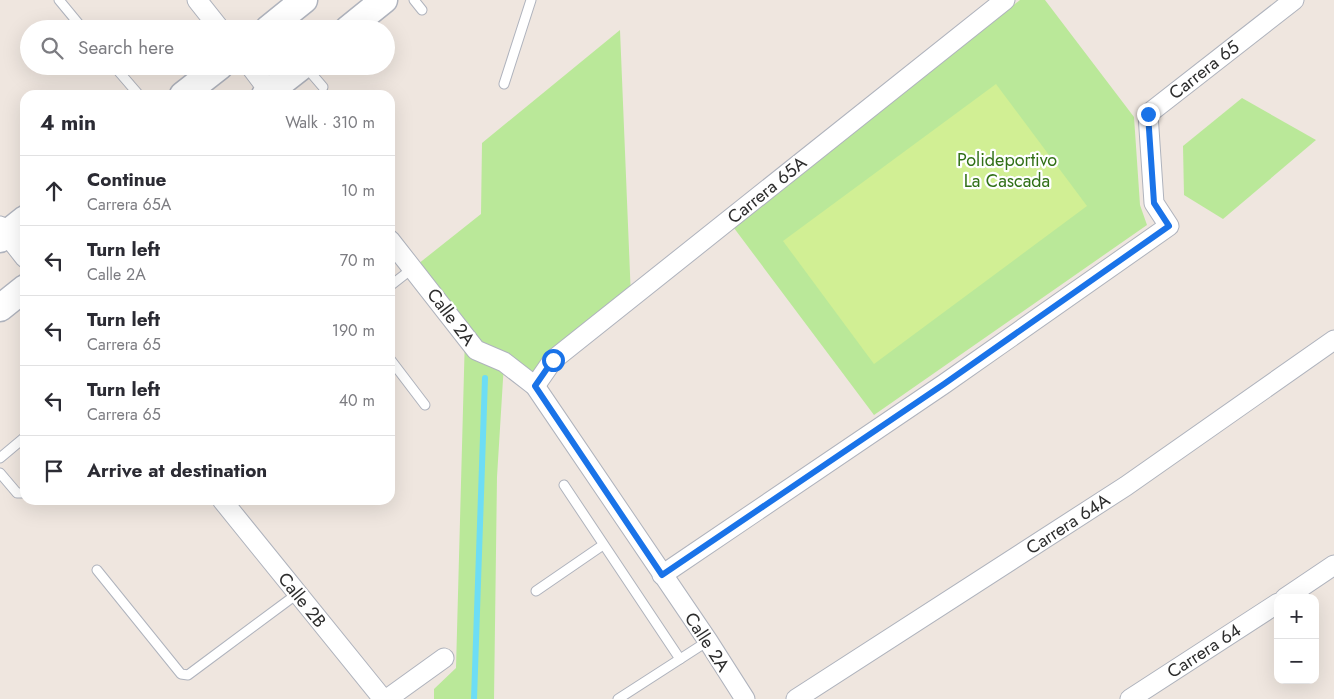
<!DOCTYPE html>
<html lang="en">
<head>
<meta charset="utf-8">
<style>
	body { margin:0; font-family:Jost,sans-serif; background:#f2f2f3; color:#2b2b33 }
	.controls { position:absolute; right:15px; bottom:15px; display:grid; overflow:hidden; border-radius:10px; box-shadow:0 5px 20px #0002 }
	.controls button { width:45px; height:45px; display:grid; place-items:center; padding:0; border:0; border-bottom:1px solid #e1e1e2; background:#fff; color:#2b2b33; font:25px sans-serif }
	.stop { position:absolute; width:15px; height:15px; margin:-11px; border:4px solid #1a73e8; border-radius:50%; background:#fff }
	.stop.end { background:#1a73e8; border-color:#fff; box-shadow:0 1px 5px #0008 }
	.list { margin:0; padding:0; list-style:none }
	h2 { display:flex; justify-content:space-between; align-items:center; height:65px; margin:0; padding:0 20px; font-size:21px }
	h2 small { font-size:16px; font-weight:400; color:#7c7c81 }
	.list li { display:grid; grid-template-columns:32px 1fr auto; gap:15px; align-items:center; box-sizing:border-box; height:70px; padding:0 20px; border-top:1px solid #e1e1e2 }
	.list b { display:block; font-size:19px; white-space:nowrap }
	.list p { margin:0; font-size:16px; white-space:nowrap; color:#7c7c81 }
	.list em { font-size:16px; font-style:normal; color:#7c7c81 }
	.icon { flex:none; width:28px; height:28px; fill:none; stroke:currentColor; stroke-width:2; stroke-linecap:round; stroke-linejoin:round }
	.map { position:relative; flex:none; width:1334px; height:699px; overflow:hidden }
	.search { position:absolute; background:#fff; box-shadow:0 5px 20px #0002; left:20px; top:20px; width:375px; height:55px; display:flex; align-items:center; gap:12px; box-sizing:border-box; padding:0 18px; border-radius:28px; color:#7c7c81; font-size:19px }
	.panel { position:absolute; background:#fff; box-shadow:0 5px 20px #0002; left:20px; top:90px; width:375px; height:415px; border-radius:15px }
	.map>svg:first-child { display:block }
	.green { fill:#bae899 }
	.pitch { fill:#d1ef94 }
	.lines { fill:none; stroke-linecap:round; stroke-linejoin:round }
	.stream { stroke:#6dddf5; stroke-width:6 }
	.lane-casing { stroke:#afb3bd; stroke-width:11 }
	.street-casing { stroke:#afb3bd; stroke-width:21 }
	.secondary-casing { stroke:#afb3bd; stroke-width:29 }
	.lane { stroke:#fff; stroke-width:9 }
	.street { stroke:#fff; stroke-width:19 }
	.secondary { stroke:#fff; stroke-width:26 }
	.route { stroke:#1a73e8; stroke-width:6 }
	.labels { text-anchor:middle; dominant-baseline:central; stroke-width:4.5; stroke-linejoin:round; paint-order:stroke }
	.street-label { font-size:18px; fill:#2d2d2d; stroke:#fff }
	.park-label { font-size:18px; fill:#317017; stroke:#fff }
</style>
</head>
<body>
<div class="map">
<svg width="1334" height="699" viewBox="0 0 1334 699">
	<rect width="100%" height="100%" fill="#efe6df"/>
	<!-- green -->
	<g class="green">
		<path d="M1020 0H1045L1134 117 1140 205 1147 225 874 415 734 228Z"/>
		<path d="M620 30 631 298 535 386 504 363 497 477 494 699H434V689L456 668 465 335 413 268 481 214 482 143Z"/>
		<path d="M1242 98 1316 140 1223 219 1184 195 1183 146Z"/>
	</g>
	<!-- pitch -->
	<path class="pitch" d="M996 84 1087 206 874 364 783 241Z"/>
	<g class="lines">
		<!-- stream -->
		<path class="stream" d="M474 699 485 378"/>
		<defs>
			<g id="lane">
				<path d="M59 0 83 29"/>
				<path d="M414 0 422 10"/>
				<path d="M114 66 139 95"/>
				<path d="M305 66 323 87"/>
				<path d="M504 84 531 0"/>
				<path d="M390 286 413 268"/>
				<path d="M390 359 425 405"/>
				<path d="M0 458 25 437"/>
				<path d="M0 473 17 493H22L25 491"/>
				<path d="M564 485 680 659"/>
				<path d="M97 570 181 674 188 675 297 594"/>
				<path d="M536 591 603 545"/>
				<path d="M618 699 708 641"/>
			</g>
			<g id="street">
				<path d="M197 0 220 29"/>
				<path d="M250 66 272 95"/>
				<path d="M0 226 25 258"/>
				<path d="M390 240 476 350 504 362 535 386 708 641 745 699"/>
				<path d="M535 386 553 360 1005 0"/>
				<path d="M222 500 383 699"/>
				<path d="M662 575 944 384 1169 226 1154 203 1148 114 1294 0"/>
				<path d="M1285 598 1334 565"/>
				<path d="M387 699 444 658"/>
				<path d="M796 699 1126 486 1334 340"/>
				<path d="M1130 699 1278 603"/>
			</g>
			<g id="secondary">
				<path d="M268 29 304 0"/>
				<path d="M348 29 384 0"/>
				<path d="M183 95 220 66"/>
				<path d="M265 95 302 66"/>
				<path d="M0 239 25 219"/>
				<path d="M0 308 25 288"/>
			</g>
		</defs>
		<!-- lane casing -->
		<use href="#lane" class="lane-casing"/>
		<!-- street casing -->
		<use href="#street" class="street-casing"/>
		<!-- secondary casing -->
		<use href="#secondary" class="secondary-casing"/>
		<!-- lane -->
		<use href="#lane" class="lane"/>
		<!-- street -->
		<use href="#street" class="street"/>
		<!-- secondary -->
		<use href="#secondary" class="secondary"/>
	</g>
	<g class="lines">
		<!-- route -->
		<path class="route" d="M553 360 535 386 662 575 944 384 1169 226 1154 203 1148 114"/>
	</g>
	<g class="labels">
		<!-- street labels -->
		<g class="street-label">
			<text transform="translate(1204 70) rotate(-38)">Carrera 65</text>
			<text transform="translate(767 190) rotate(-39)">Carrera 65A</text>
			<text transform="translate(451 317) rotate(53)">Calle 2A</text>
			<text transform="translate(1068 524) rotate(-33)">Carrera 64A</text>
			<text transform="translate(302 600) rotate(51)">Calle 2B</text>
			<text transform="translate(707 642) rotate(57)">Calle 2A</text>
			<text transform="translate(1204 651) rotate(-33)">Carrera 64</text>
		</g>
		<!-- park labels -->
		<g class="park-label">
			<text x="1007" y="160">Polideportivo<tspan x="1007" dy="21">La Cascada</tspan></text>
		</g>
	</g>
</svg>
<div class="controls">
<button>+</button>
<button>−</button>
</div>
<div class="stop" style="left:553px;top:360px"></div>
<div class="stop end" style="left:1148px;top:114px"></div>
<div class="search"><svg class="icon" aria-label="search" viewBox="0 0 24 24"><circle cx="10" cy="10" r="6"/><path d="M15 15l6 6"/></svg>Search here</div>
<section class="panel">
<h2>4 min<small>Walk · 310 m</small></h2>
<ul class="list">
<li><svg class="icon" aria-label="ahead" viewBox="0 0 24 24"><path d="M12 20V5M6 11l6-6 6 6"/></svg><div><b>Continue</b><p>Carrera 65A</p></div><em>10 m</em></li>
<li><svg class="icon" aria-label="left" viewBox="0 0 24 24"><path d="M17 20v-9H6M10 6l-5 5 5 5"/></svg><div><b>Turn left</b><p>Calle 2A</p></div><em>70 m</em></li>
<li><svg class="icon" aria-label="left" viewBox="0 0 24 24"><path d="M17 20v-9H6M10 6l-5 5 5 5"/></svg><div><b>Turn left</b><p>Carrera 65</p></div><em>190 m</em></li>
<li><svg class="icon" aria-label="left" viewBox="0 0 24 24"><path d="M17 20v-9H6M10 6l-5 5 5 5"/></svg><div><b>Turn left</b><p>Carrera 65</p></div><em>40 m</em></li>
<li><svg class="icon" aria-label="arrive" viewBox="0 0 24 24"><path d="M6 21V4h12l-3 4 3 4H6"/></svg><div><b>Arrive at destination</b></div></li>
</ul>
</section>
</div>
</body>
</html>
